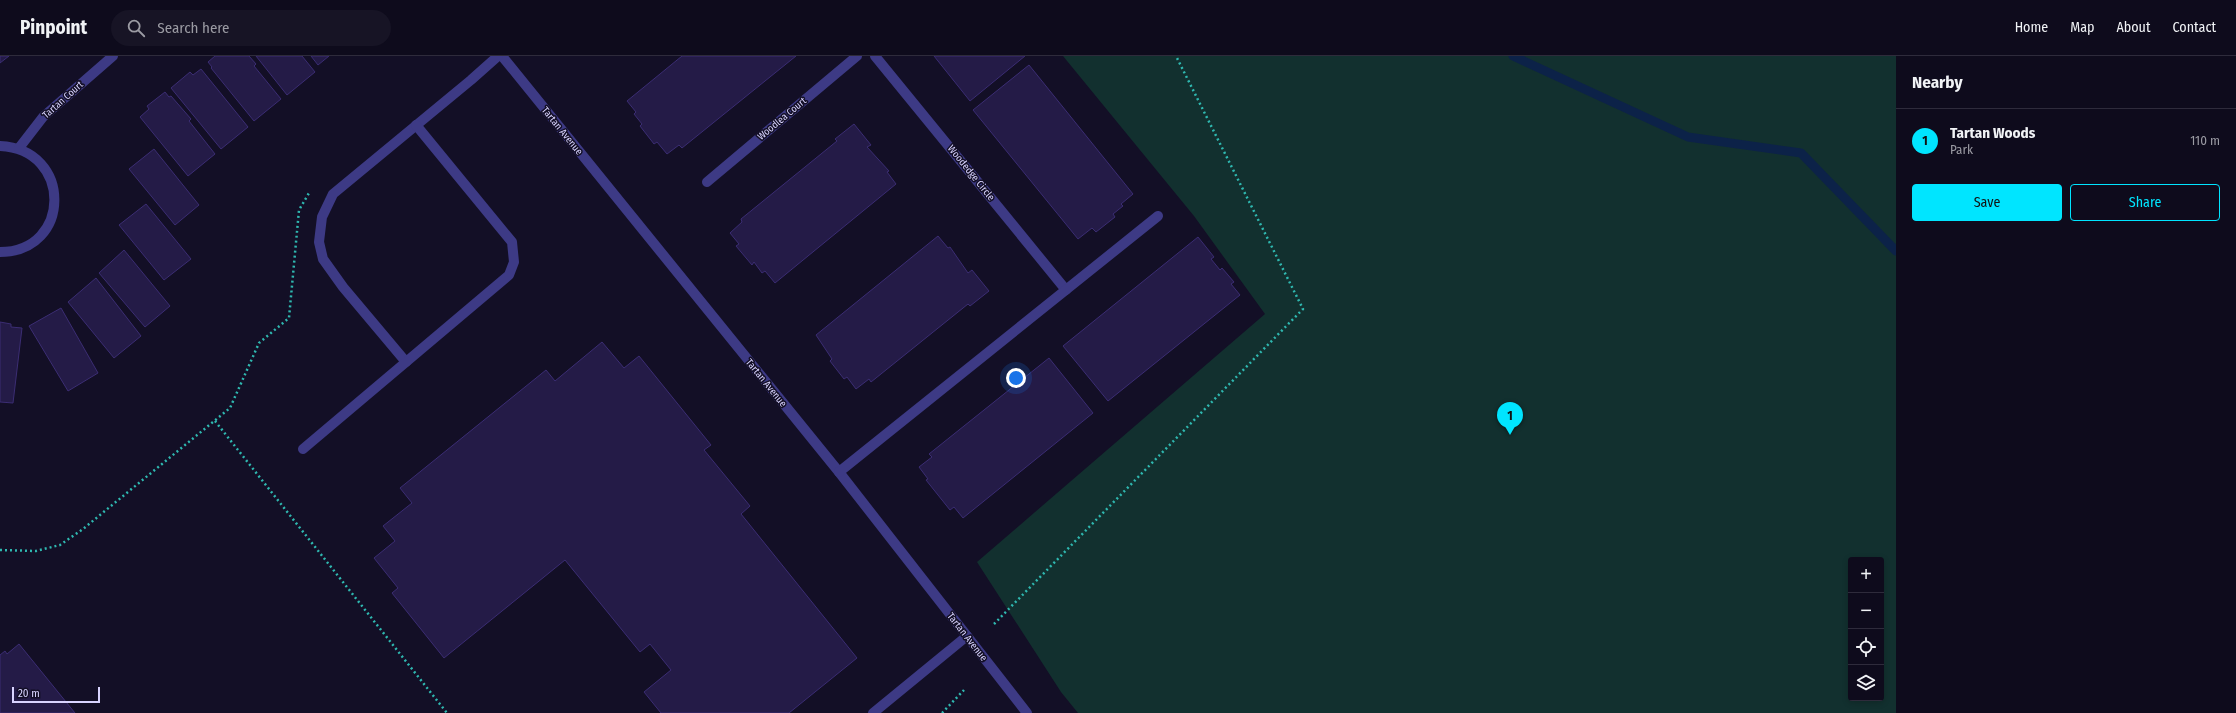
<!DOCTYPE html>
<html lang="en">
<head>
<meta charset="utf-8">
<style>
	body { margin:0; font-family:"Fira Sans Condensed",sans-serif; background:#171425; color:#f1f3f6 }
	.controls { position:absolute; right:12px; bottom:12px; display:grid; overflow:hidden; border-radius:4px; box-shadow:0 2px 6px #0003 }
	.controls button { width:36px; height:36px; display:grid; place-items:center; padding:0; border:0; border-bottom:1px solid #2e2b3b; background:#0e0b1c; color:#f1f3f6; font:20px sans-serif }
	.scale { position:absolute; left:12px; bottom:10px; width:88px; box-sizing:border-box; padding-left:4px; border:2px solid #d9d4ff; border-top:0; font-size:11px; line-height:14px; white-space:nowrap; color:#d9d4ff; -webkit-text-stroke:3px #130f26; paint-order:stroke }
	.you { position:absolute; left:1016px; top:322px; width:14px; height:14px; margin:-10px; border:3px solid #fff; border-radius:50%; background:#1a73e8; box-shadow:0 0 0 6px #1a73e833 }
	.badge { display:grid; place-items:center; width:26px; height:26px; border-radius:50%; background:#00e5ff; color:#111; font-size:13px; font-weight:700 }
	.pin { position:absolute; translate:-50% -33px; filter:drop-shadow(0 1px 2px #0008) }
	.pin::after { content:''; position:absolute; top:21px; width:14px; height:12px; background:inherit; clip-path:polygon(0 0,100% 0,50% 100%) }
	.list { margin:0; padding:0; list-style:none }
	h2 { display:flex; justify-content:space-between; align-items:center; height:52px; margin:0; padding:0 16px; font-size:17px }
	h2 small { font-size:13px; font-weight:400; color:#9b9ba3 }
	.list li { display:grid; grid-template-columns:26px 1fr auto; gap:12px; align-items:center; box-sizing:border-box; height:64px; padding:0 16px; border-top:1px solid #2e2b3b }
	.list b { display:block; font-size:15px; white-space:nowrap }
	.list p { margin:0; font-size:13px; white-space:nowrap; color:#9b9ba3 }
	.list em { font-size:13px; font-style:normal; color:#9b9ba3 }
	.actions { display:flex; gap:8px; padding:12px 16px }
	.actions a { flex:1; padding:9px 0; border:1px solid #00e5ff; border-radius:4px; text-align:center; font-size:14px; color:#00e5ff }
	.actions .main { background:#00e5ff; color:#111 }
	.icon { flex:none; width:22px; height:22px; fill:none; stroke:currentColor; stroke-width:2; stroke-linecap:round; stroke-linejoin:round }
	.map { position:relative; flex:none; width:1896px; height:657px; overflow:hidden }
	header { display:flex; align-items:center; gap:24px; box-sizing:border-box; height:56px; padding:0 20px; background:#0e0b1c; border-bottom:1px solid #2e2b3b }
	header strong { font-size:19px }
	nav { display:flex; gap:22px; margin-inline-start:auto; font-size:14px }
	.search { width:280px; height:36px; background:#171425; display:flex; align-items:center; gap:10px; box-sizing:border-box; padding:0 14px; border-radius:22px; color:#9b9ba3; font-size:15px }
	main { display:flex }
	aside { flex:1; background:#0e0b1c }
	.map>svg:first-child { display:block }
	.green { fill:#12302f; fill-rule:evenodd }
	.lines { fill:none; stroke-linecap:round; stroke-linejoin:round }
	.stream { stroke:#0c2248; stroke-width:9 }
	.building { fill:#241b47; stroke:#3b2d73 }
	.path { stroke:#2fb8b0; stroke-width:2.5; stroke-dasharray:2 3; stroke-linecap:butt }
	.minor { stroke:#3d3a85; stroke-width:10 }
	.labels { text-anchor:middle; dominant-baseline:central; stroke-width:3; stroke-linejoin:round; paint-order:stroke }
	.street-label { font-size:10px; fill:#d9d4ff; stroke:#130f26 }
</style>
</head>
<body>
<header>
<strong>Pinpoint</strong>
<div class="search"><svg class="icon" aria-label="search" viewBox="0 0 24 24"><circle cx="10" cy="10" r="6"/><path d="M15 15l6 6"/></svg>Search here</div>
<nav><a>Home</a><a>Map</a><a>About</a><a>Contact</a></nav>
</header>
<main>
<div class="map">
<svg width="1896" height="657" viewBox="0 0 1896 657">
	<rect width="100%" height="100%" fill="#130f26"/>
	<!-- green -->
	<path class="green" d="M1063 0H1896V657H1078L1061 636 977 506 1265 258 1194 160ZM1851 504H1881V642H1851Z"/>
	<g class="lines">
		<!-- stream -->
		<path class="stream" d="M1513 0 1688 81 1801 97 1896 195"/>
	</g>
	<!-- building -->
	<g class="building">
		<path d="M0 0H9L0 7Z"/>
		<path d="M215 0H249L256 8 254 10 281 43 254 65 211 12 212 11 208 6Z"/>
		<path d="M256 0H302L315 16 287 39Z"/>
		<path d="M311 0H329L318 9Z"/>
		<path d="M682 0H796L682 92 679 89 667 98 657 86 654 88 640 70 642 68 634 58 636 56 627 45Z"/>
		<path d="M934 0H1025L970 45Z"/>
		<path d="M1029 9 1133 138 1121 148 1123 150 1113 158 1115 161 1096 176 1092 172 1078 183 973 54Z"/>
		<path d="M201 13 248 71 221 93 171 32 190 16 193 19Z"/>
		<path d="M165 36 169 41 171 40 191 63 189 65 215 98 188 120 140 61 149 53 147 50Z"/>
		<path d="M854 68 871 89 867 91 889 115 887 116 896 128 775 227 765 215 762 217 754 206 752 209 736 190 739 188 730 177 742 166 741 163 837 85 835 83Z"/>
		<path d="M154 93 199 149 175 169 129 113Z"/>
		<path d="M146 148 191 203 164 224 119 169Z"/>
		<path d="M938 180 948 192 950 191 968 217 972 214 989 235 970 250 968 248 871 326 869 323 856 333 847 321 844 323 830 305 832 303 816 279Z"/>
		<path d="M1198 181 1214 201 1211 203 1220 214 1222 212 1234 226 1231 228 1240 239 1108 345 1063 290Z"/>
		<path d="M124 194 170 250 145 271 99 217Z"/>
		<path d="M96 222 141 280 114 302 68 246Z"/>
		<path d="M61 252 98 317 68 335 29 270Z"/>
		<path d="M0 266 11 268V271L22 272 13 347 0 346Z"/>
		<path d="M602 286 624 312 639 300 711 389 704 394 750 450 741 458 857 602 789 657H661L644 636 671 614 650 588 640 596 565 504 444 602 392 537 398 532 374 502 395 485 383 470 412 447 400 432 546 314 555 325Z"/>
		<path d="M1049 302 1093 357 963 462 954 451 950 454 926 424 928 423 919 411 932 401 929 398Z"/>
		<path d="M19 588 75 657H0V599L5 595 7 598Z"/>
	</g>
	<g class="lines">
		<!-- path -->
		<g class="path">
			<path d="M215 365 447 657"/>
			<path d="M0 494 36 495 60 489 83 473 230 352 259 287 289 262 299 154 309 137"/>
			<path d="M994 568 1303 253 1176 0"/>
			<path d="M942 657 964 634"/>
		</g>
		<!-- minor -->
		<g class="minor">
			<path d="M502 0 839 416 1027 657"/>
			<path d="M875 0 1066 234"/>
			<path d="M0 90C73 93 72 196 0 196"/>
			<path d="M19 92 43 61 113 0"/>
			<path d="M707 126 857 0"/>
			<path d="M406 306 343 231 323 203 319 186 322 161 333 138 471 24 498 0"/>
			<path d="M303 393 509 219 514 206 512 186 416 69"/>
			<path d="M839 416 1158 160"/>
			<path d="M873 657 967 580"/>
		</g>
	</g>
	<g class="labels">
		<!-- street labels -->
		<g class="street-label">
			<text transform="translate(63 44) rotate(-42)">Tartan Court</text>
			<text transform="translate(782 63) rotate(-40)">Woodlea Court</text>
			<text transform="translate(562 75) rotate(51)">Tartan Avenue</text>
			<text transform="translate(971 117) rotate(51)">Woodedge Circle</text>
			<text transform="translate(766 327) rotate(51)">Tartan Avenue</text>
			<text transform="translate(967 581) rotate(52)">Tartan Avenue</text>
		</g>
	</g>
</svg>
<div class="controls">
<button>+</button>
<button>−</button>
<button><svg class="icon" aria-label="locate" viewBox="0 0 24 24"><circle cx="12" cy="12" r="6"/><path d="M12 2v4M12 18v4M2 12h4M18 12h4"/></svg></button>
<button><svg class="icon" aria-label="layers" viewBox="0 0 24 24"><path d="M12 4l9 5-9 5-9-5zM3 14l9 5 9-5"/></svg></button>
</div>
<div class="scale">20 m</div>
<div class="you"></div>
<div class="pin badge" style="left:1510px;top:379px">1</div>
</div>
<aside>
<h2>Nearby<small></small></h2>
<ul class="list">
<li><span class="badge">1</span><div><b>Tartan Woods</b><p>Park</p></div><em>110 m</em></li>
</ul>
<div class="actions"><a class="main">Save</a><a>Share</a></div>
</aside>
</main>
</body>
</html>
